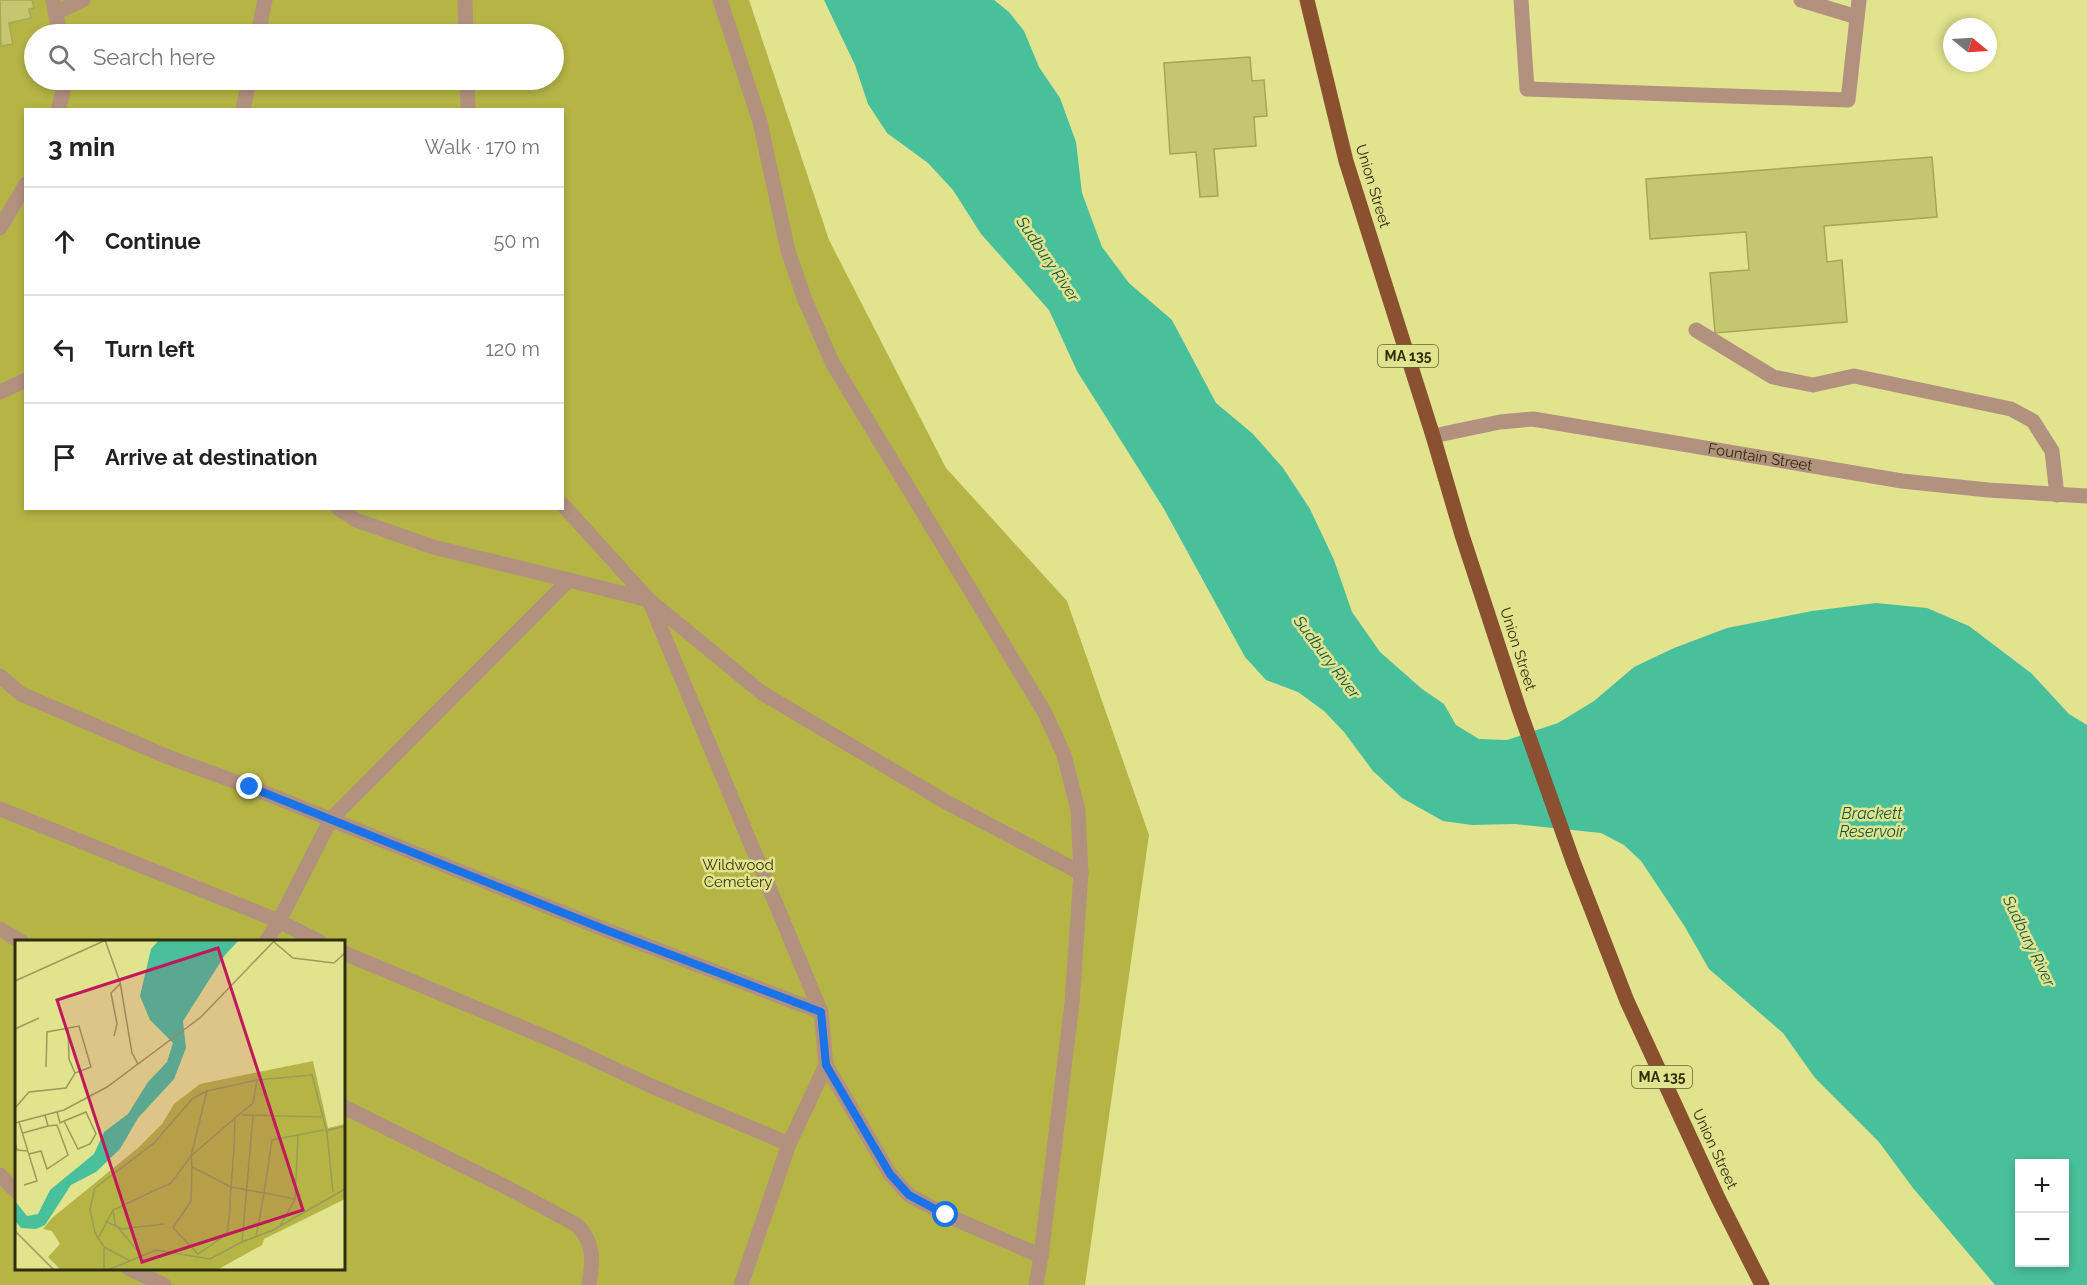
<!DOCTYPE html>
<html lang="en">
<head>
<meta charset="utf-8">
<style>
	body { margin:0; font-family:Raleway,sans-serif; background:#f6f6f6; color:#222 }
	.controls { position:absolute; right:18px; bottom:18px; display:grid; overflow:hidden; border-radius:0px; box-shadow:0 3px 9px #0003 }
	.controls button { width:54px; height:54px; display:grid; place-items:center; padding:0; border:0; border-bottom:2px solid #e0e0e0; background:#fff; color:#222; font:30px sans-serif }
	.compass { position:absolute; left:1943px; top:18px; width:54px; height:54px; border-radius:50%; background:#fff; box-shadow:0 3px 9px #0003; rotate:108deg }
	.stop { position:absolute; width:18px; height:18px; margin:-14px; border:4px solid #1a73e8; border-radius:50%; background:#fff }
	.stop.end { background:#1a73e8; border-color:#fff; box-shadow:0 2px 6px #0008 }
	.list { margin:0; padding:0; list-style:none }
	h2 { display:flex; justify-content:space-between; align-items:center; height:78px; margin:0; padding:0 24px; font-size:26px }
	h2 small { font-size:20px; font-weight:400; color:#767676 }
	.list li { display:grid; grid-template-columns:39px 1fr auto; gap:18px; align-items:center; box-sizing:border-box; height:108px; padding:0 24px; border-top:2px solid #e0e0e0 }
	.list b { display:block; font-size:22px; white-space:nowrap }
	.list em { font-size:20px; font-style:normal; color:#767676 }
	.icon { flex:none; width:33px; height:33px; fill:none; stroke:currentColor; stroke-width:2; stroke-linecap:round; stroke-linejoin:round }
	.map { position:relative; flex:none; width:2087px; height:1285px; overflow:hidden }
	.search { position:absolute; background:#fff; box-shadow:0 3px 9px #0003; left:24px; top:24px; width:540px; height:66px; display:flex; align-items:center; gap:15px; box-sizing:border-box; padding:0 21px; border-radius:33px; color:#767676; font-size:22px }
	.panel { position:absolute; background:#fff; box-shadow:0 3px 9px #0003; left:24px; top:108px; width:540px; height:402px; border-radius:0px }
	.map>svg:first-child { display:block }
	.green { fill:#b5b546; fill-rule:evenodd }
	.water { fill:#49c09c; fill-rule:evenodd }
	.building { fill:#c5c672; stroke:#a6a753; stroke-width:1.5 }
	.lines { fill:none; stroke-linecap:round; stroke-linejoin:round }
	.minor { stroke:#b3917f; stroke-width:15 }
	.major { stroke:#8a502f; stroke-width:15 }
	.route { stroke:#1a73e8; stroke-width:8 }
	.labels { text-anchor:middle; dominant-baseline:central; stroke-width:5; stroke-linejoin:round; paint-order:stroke }
	.shield { fill:#e1e38e; stroke:#646432; stroke-width:1.5 }
	.shield-label { font-size:14px; font-weight:bold; fill:#2e2e0a }
	.street-label { font-size:15px; fill:#2e2e0a; stroke:#e1e38e }
	.park-label { font-size:15px; fill:#353500; stroke:#e1e38e }
	.water-label { font-size:16px; font-style:italic; fill:#135542; stroke:#e1e38e }
	.inset-road { fill:none; stroke:#999b59; stroke-width:1.5 }
	.view { fill:#c2185b; fill-opacity:0.15; stroke:#c2185b; stroke-width:3 }
	.inset-edge { fill:none; stroke:#2e2e0a; stroke-width:3 }
</style>
</head>
<body>
<div class="map">
<svg width="2087" height="1285" viewBox="0 0 2087 1285">
	<rect width="100%" height="100%" fill="#e1e38e"/>
	<!-- green -->
	<path class="green" d="M0 0H749L829 240 946 468 1067 601 1149 835 1085 1285H0ZM34 34H554V80H34ZM26 110H562V508H26ZM16 942H344V1268H16Z"/>
	<!-- water -->
	<path class="water" d="M824 0H994L1009 12 1024 31 1039 67 1060 98 1076 142 1082 193 1102 247 1129 283 1172 320 1216 403 1253 434 1283 468 1310 509 1334 560 1352 612 1380 652 1422 689 1444 704 1456 725 1479 739 1507 740 1558 723 1594 701 1634 667 1674 648 1727 628 1812 611 1876 603 1927 608 1969 626 2031 673 2069 714 2087 725V1285H1995L1913 1188 1879 1142 1815 1078 1783 1033 1709 969 1685 927 1641 861 1624 845 1601 833 1515 824 1472 825 1443 821 1402 798 1373 771 1344 732 1324 711 1298 692 1266 680 1245 657 1164 509 1077 371 1049 310 981 234 953 190 928 163 887 133 868 104 855 65ZM2020 1164H2064V1262H2020Z"/>
	<!-- building -->
	<g class="building">
		<path d="M0 0H32L34 8 29 9 31 18 9 23 13 44 1 46Z"/>
		<path d="M1250 57 1252 81 1264 80 1267 116 1254 117 1256 146 1214 149 1218 196 1200 197 1196 152 1170 154 1164 63Z"/>
		<path d="M1932 157 1937 217 1824 226 1827 262 1842 260 1847 322 1715 333 1710 273 1749 270 1746 232 1650 239 1646 179Z"/>
	</g>
	<g class="lines">
		<!-- minor -->
		<g class="minor">
			<path d="M53 0 60 34"/>
			<path d="M465 0 466 34"/>
			<path d="M720 0 760 122 788 251 805 300 833 364 1045 713 1064 755 1078 810 1081 873 1072 1003 1041 1256 1036 1285"/>
			<path d="M1521 0 1527 89 1848 100 1859 0"/>
			<path d="M1801 0 1857 17"/>
			<path d="M55 13 83 0"/>
			<path d="M258 34 265 0"/>
			<path d="M467 80 468 110"/>
			<path d="M58 110 63 92 64 80"/>
			<path d="M243 110 249 80"/>
			<path d="M0 228 26 184"/>
			<path d="M1696 330 1773 377 1813 385 1854 376 2011 409 2033 421 2052 451 2057 495"/>
			<path d="M0 392 26 380"/>
			<path id="s1" d="M1433 436 1500 422 1533 419 1902 481 1988 490 2087 496"/>
			<path d="M562 504 649 600 569 580"/>
			<path d="M0 676 21 694 168 757 250 787 606 930 821 1012 826 1065 890 1174 909 1195 946 1215 1041 1256"/>
			<path d="M0 809 279 921 320 942"/>
			<path d="M0 929 22 942"/>
			<path d="M266 942 279 921 331 819 569 580 433 547 356 520 338 508"/>
			<path d="M344 953 552 1040 656 1088 789 1144"/>
			<path d="M821 1012 649 600 762 693 946 802 1081 873"/>
			<path d="M344 1107 506 1187 577 1225C595 1244 593 1261 589 1285"/>
			<path d="M0 1175 16 1191"/>
			<path d="M128 1268 164 1285"/>
			<path d="M741 1285 789 1144 826 1065"/>
		</g>
		<!-- major -->
		<path class="major" d="M1307 0 1346 161 1433 436 1462 535 1519 709 1574 864 1627 1001 1718 1198 1762 1285"/>
	</g>
	<g class="lines">
		<!-- route -->
		<path class="route" d="M250 787 606 930 821 1012 826 1065 890 1174 909 1195 946 1215"/>
	</g>
	<g class="labels">
		<!-- shield labels -->
		<g class="shield">
			<rect x="1378" y="345" width="60" height="22" rx="4.5"/>
			<rect x="1632" y="1066" width="60" height="22" rx="4.5"/>
		</g>
		<g class="shield-label">
			<text x="1408" y="356">MA 135</text>
			<text x="1662" y="1077">MA 135</text>
		</g>
		<!-- street labels -->
		<g class="street-label">
			<text transform="translate(1373 186) rotate(73)">Union Street</text>
			<text stroke="none"><textPath href="#s1" startOffset="332">Fountain Street</textPath></text>
			<text transform="translate(1518 649) rotate(72)">Union Street</text>
			<text transform="translate(1715 1149) rotate(65)">Union Street</text>
		</g>
		<!-- park labels -->
		<g class="park-label">
			<text x="738" y="865">Wildwood<tspan x="738" dy="17">Cemetery</tspan></text>
		</g>
		<!-- water labels -->
		<g class="water-label">
			<text transform="translate(1048 259) rotate(56)">Sudbury River</text>
			<text transform="translate(1327 657) rotate(53)">Sudbury River</text>
			<text x="1872" y="813">Brackett<tspan x="1872" dy="18">Reservoir</tspan></text>
			<text transform="translate(2029 941) rotate(64)">Sudbury River</text>
		</g>
	</g>
	<!-- overview -->
	<g transform="translate(15 940)">
		<rect width="330" height="330" fill="#e1e38e"/>
		<path d="M298 121 313 188 330 184V259L249 299 247 305 202 330H46L33 317 45 304 37 291 28 289 37 278 123 208 147 184 159 164 185 144Z" fill="#b5b546"/>
		<path d="M144 0H224L210 15 168 81 171 108 159 139 123 178 105 209 81 232 56 245 30 285 21 289 6 288 0 281V261L12 276 23 274 35 250 79 214 89 192 113 174 133 142 152 122 158 103 135 80 125 56 136 9Z" fill="#49c09c"/>
		<path class="inset-road" d="M90 0 105 42 117 113 123 124M259 2 278 18 319 23 330 13M0 41 91 0M53 88 54 119 60 133M0 89 24 78M99 96 102 84 96 53 105 44M192 151 176 216 220 178M0 168 14 152 51 148 60 133 76 127 64 86 32 92 31 127M42 172 45 183 49 181 71 172 81 194 75 204 63 209 49 181M227 175 306 177M4 182 22 241 9 245M0 183 49 170 92 147 186 77 260 0M310 191 330 186M8 193 33 186M0 203 2 210 13 211M14 214 26 211 32 229 53 215 42 185 33 186 30 175M280 259 283 195M98 270 100 284 126 315M90 281 107 289 149 284M265 286 280 259 249 253 257 200 309 190M0 291 39 330M84 297 98 270 156 243 176 216 177 227M241 297 249 253 216 247 177 227 176 261 158 288 183 314 212 294 215 270V259L216 247 219 208 220 178 238 163 242 140M227 302 258 290 330 249M89 307 115 321 141 310 195 319 227 302 238 176M89 330V307L80 293 75 269 80 248 139 203 178 158 192 151 242 140 297 135 312 193 318 252M92 330 115 321"/>
		<path class="view" d="M203 8 288 270 127 322 42 60Z"/>
		<rect width="330" height="330" class="inset-edge"/>
	</g>
</svg>
<div class="controls">
<button>+</button>
<button>−</button>
</div>
<svg class="compass" viewBox="-18 -18 36 36"><path d="M0-13l5 13h-10z" fill="#e53935"/><path d="M0 13l5-13h-10z" fill="#767676"/></svg>
<div class="stop" style="left:946px;top:1215px"></div>
<div class="stop end" style="left:250px;top:787px"></div>
<div class="search"><svg class="icon" aria-label="search" viewBox="0 0 24 24"><circle cx="10" cy="10" r="6"/><path d="M15 15l6 6"/></svg>Search here</div>
<section class="panel">
<h2>3 min<small>Walk · 170 m</small></h2>
<ul class="list">
<li><svg class="icon" aria-label="ahead" viewBox="0 0 24 24"><path d="M12 20V5M6 11l6-6 6 6"/></svg><div><b>Continue</b></div><em>50 m</em></li>
<li><svg class="icon" aria-label="left" viewBox="0 0 24 24"><path d="M17 20v-9H6M10 6l-5 5 5 5"/></svg><div><b>Turn left</b></div><em>120 m</em></li>
<li><svg class="icon" aria-label="arrive" viewBox="0 0 24 24"><path d="M6 21V4h12l-3 4 3 4H6"/></svg><div><b>Arrive at destination</b></div></li>
</ul>
</section>
</div>
</body>
</html>
